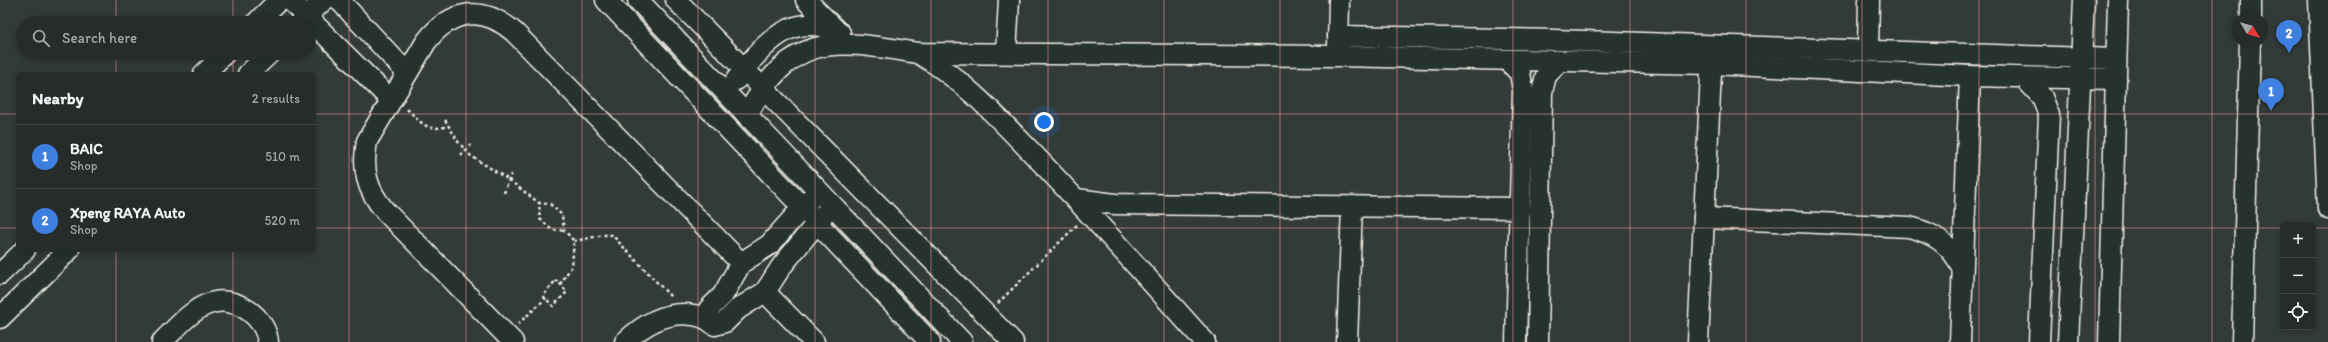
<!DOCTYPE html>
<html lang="en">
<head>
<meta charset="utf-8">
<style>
	body { margin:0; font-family:Itim,sans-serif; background:#323836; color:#f1f3f6 }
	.controls { position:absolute; right:12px; bottom:12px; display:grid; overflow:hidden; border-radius:6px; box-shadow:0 2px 6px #0003 }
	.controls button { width:36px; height:36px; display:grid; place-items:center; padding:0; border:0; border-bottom:1px solid #424847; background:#262c2a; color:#f1f3f6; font:20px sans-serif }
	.compass { position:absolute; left:2232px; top:12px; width:36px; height:36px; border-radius:50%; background:#262c2a; box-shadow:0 2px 6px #0003; rotate:128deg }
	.you { position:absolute; left:1044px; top:122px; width:14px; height:14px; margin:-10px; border:3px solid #fff; border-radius:50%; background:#1a73e8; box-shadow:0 0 0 6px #1a73e833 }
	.badge { display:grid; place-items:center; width:26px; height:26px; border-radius:50%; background:#8c9099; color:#fff; font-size:13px; font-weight:700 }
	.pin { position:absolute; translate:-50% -33px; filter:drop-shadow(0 1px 2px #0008) }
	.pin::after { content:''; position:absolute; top:21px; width:14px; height:12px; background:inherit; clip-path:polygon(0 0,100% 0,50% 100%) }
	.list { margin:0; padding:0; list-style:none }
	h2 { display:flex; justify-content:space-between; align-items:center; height:52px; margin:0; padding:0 16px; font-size:17px }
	h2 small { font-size:13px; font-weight:400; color:#a4a7a8 }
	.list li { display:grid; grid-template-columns:26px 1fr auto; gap:12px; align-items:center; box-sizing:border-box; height:64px; padding:0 16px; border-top:1px solid #424847 }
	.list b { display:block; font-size:15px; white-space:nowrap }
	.list p { margin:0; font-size:13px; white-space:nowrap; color:#a4a7a8 }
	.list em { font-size:13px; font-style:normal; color:#a4a7a8 }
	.icon { flex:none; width:22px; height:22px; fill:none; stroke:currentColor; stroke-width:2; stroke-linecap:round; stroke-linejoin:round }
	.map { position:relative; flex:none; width:2328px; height:342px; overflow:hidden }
	.search { position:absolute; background:#262c2a; box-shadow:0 2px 6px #0003; left:16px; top:16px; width:300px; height:44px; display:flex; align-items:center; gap:10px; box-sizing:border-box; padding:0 14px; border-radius:22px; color:#a4a7a8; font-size:15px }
	.panel { position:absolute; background:#262c2a; box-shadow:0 2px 6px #0003; left:16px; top:72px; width:300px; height:180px; border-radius:6px }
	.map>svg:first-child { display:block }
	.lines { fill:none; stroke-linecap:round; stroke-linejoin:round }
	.minor-casing { stroke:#f4f1e8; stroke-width:23 }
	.path { stroke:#f4f1e8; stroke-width:2.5; stroke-dasharray:3 3; stroke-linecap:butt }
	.minor { stroke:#26332d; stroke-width:20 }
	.grid { fill:none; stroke:#ff9aa2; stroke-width:1; stroke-opacity:0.55 }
</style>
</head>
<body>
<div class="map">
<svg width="2328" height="342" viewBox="0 0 2328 342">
	<rect width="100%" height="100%" fill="#323b38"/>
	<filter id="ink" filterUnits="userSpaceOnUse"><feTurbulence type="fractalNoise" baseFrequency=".025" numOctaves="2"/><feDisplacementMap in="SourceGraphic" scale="8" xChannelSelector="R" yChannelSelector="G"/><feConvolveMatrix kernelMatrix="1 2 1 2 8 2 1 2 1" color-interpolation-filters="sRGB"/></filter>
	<g filter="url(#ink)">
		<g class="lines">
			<defs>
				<g id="minor">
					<path d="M290 0 391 100"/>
					<path d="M339 0 407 73"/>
					<path d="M606 0 930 342"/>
					<path d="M638 0 962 342"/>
					<path d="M676 0 1013 342"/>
					<path d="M806 0 835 29"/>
					<path d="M2319 0 2328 209"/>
					<path d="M2251 18V0"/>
					<path d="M256 23 279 0"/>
					<path d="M300 23 324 0"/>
					<path d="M1338 36 1554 40 2116 59"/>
					<path d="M1338 48 1339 0"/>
					<path d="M1868 51 1869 0"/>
					<path d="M918 53C966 81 1001 121 1040 161 1096 220 1150 281 1205 342"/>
					<path d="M1006 53 1009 0"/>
					<path d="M1508 61 1520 73 1523 90 1516 342"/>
					<path d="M204 74 225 53"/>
					<path d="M248 74 270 53"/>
					<path d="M2029 78V83L2042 97 2049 115 2039 342"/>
					<path d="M736 80C763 45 792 8 840 33"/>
					<path d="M747 115C793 30 834 40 918 53L1337 56 1711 64 1970 76 2116 79"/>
					<path d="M1076 199 1115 204 1521 208"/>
					<path d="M1704 218 1909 227C1934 233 1950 244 1962 267"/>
					<path d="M0 274 25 250"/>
					<path d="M765 292 814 342"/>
					<path d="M0 318 69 250"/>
					<path d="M706 319 709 309 723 295 741 263 769 245 810 199"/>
					<path d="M162 342C187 317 212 285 249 311 259 318 267 330 268 342"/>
					<path d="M513 342 385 211C366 189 362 169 367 141L426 42C451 9 483 5 514 32L741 263"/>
					<path d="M625 342C647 321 674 307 705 318 709 320 711 323 715 325L725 322 738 309 765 292 781 267 824 214"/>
					<path d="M1347 342 1352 206"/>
					<path d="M1538 342 1542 92 1546 76 1558 62"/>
					<path d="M1698 342 1712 52"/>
					<path d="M1960 342 1970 76"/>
					<path d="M2068 342 2084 0"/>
					<path d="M2109 342 2118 0"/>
					<path d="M2242 342 2250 42"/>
				</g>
			</defs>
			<!-- minor casing -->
			<use href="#minor" class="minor-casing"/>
			<!-- path -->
			<g class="path">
				<path d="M407 109C423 124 426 132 449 126"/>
				<path d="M445 120 459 143 471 156 509 180 539 203"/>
				<path d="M461 155 471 145"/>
				<path d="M504 193 511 174"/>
				<path d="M574 241C583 240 607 233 612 235L671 297"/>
				<path d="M555 281H558L567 292 553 306 543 296Z"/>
				<path d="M560 284 572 266 574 241 564 230 562 215 550 204 539 203 540 219 552 230H564"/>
				<path d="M998 303 1077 225"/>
				<path d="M518 324 546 298"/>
			</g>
			<!-- minor -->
			<use href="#minor" class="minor"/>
		</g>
	</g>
	<!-- grid -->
	<path class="grid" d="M116 0V23M233 0V23M349 0V342M466 0V342M582 0V342M698 0V342M815 0V342M931 0V342M1048 0V342M1164 0V342M1280 0V342M1397 0V342M1513 0V342M1630 0V342M1746 0V342M1862 0V342M1979 0V342M2095 0V342M2212 0V342M116 53V74M233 53V74M0 114H18M314 114H2328M0 228H18M314 228H2283M2313 228H2328M116 250V342M233 250V342"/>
</svg>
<div class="controls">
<button>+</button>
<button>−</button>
<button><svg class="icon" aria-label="locate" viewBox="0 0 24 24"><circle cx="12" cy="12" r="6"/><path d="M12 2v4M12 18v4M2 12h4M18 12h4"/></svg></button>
</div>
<svg class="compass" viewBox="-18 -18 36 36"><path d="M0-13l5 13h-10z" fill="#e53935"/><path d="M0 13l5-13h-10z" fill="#a4a7a8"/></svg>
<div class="you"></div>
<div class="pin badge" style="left:2271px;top:111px;background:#3f7fe0">1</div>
<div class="pin badge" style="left:2289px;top:53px;background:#3f7fe0">2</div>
<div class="search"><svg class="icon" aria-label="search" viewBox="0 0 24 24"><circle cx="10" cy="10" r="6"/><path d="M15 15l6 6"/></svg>Search here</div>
<section class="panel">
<h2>Nearby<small>2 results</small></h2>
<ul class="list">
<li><span class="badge" style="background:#3f7fe0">1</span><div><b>BAIC</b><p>Shop</p></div><em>510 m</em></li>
<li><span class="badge" style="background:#3f7fe0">2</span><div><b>Xpeng RAYA Auto</b><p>Shop</p></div><em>520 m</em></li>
</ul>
</section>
</div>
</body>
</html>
